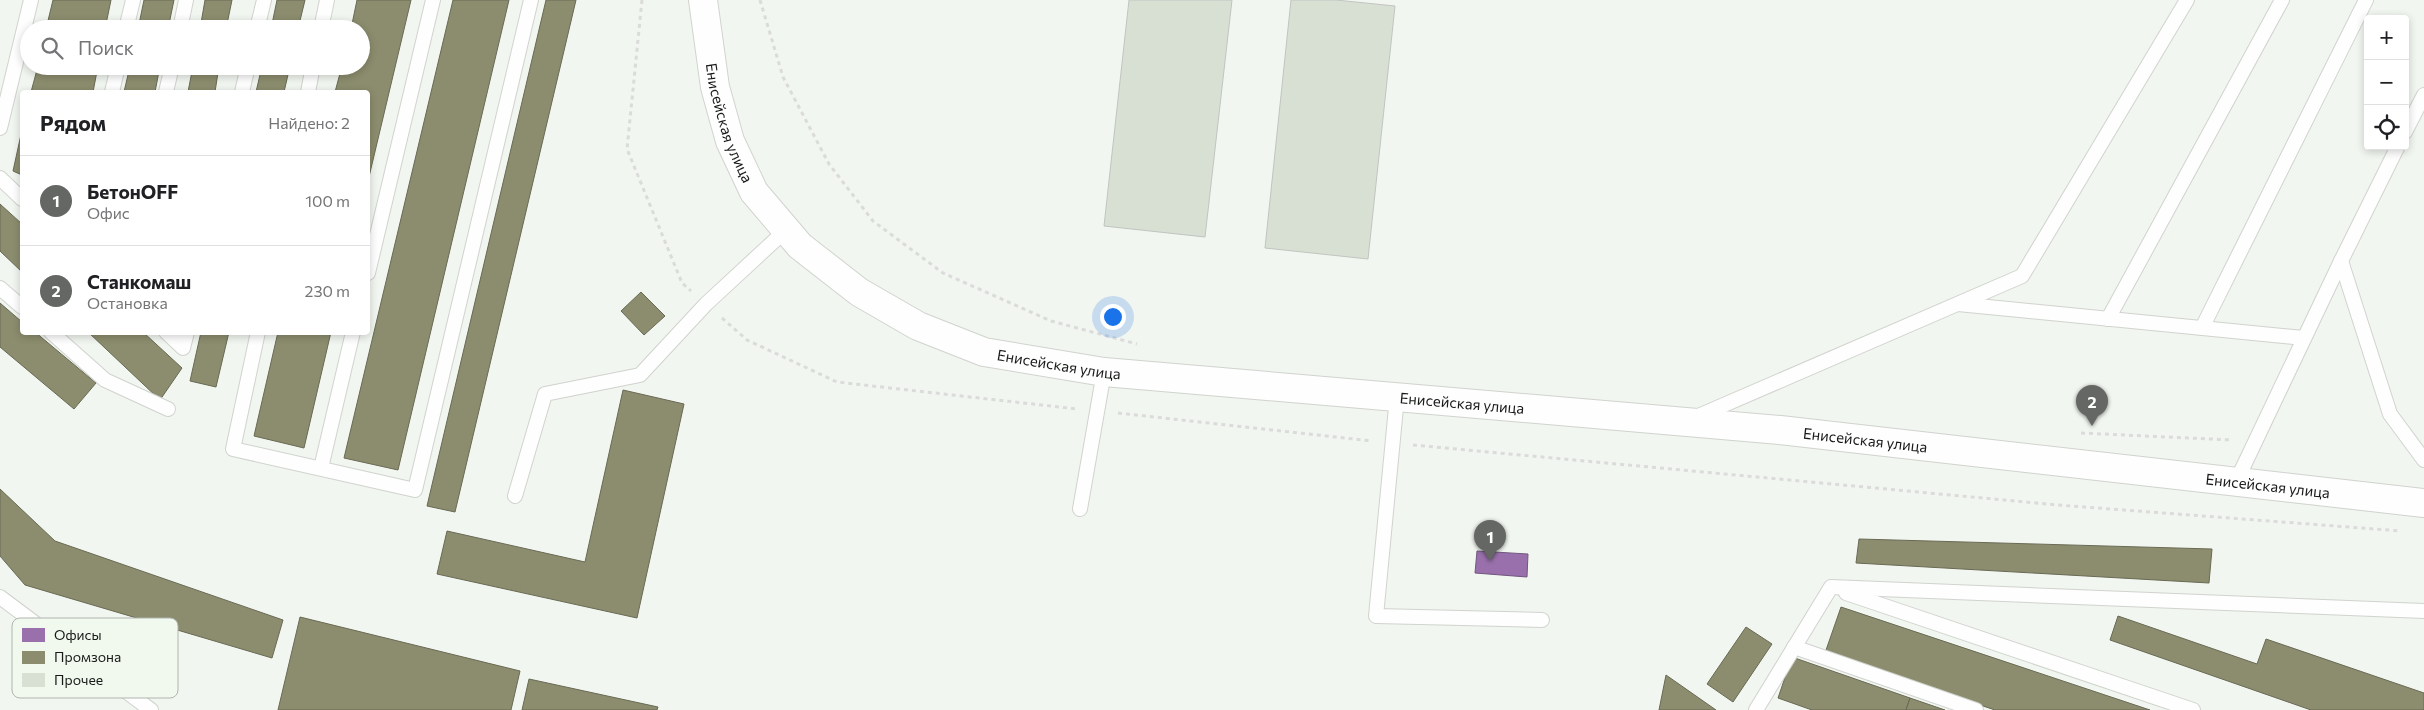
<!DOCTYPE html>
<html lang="ru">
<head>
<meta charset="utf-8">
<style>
	body { margin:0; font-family:Commissioner,sans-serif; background:#f6f6f6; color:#202124 }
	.controls { position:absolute; right:15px; top:15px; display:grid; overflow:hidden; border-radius:5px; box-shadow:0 2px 8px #0003 }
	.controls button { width:45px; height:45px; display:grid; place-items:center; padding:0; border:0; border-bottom:1px solid #e0e0e0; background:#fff; color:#202124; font:25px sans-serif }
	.you { position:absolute; left:1112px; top:316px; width:18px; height:18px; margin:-12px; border:4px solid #fff; border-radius:50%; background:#1a73e8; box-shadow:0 0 0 8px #1a73e833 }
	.badge { display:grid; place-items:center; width:32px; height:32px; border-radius:50%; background:#646763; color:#fff; font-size:16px; font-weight:700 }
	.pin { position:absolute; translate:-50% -41px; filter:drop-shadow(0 1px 2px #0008) }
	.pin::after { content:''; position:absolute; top:26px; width:18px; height:15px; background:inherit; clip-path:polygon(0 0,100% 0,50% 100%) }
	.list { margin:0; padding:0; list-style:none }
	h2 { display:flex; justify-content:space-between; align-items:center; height:65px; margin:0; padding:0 20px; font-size:21px }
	h2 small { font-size:16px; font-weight:400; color:#757577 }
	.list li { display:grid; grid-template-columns:32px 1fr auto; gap:15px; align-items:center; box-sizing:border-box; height:90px; padding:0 20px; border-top:1px solid #e0e0e0 }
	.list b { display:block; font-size:19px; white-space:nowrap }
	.list p { margin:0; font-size:16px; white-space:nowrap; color:#757577 }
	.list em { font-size:16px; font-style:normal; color:#757577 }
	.icon { flex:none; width:28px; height:28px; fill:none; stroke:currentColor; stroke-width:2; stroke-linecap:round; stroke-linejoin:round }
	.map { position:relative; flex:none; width:2424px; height:710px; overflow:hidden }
	.search { position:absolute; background:#fff; box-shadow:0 2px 8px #0003; left:20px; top:20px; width:350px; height:55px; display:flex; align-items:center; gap:12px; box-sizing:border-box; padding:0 18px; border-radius:28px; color:#757577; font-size:19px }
	.panel { position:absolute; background:#fff; box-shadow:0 2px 8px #0003; left:20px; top:90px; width:350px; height:245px; border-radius:5px }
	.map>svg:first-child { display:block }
	.offices { fill:#9970ab; stroke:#72567f }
	.industry { fill:#8c8c6e; stroke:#696a54 }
	.building { fill:#d8e0d4; stroke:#c1c4c0 }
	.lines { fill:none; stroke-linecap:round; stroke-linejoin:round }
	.service-casing { stroke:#d0d3ce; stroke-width:16 }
	.tertiary-casing { stroke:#d0d3ce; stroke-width:30 }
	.path { stroke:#dadbda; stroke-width:3; stroke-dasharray:4 4; stroke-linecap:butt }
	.service { stroke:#fdfefd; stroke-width:14 }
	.tertiary { stroke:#fdfefd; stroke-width:28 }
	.labels { text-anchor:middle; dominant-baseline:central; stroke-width:5; stroke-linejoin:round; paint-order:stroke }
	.street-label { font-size:15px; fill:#171a17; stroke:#f1f8ee }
	.key { fill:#f1f8ee; stroke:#b0b5ae; stroke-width:1 }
	.key-label { font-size:14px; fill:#171a17 }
</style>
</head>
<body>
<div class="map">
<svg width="2424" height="710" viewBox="0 0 2424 710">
	<rect width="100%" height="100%" fill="#f2f6f0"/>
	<!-- offices -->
	<path class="offices" d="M1477 551 1528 554 1527 577 1475 573Z"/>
	<!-- industry -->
	<g class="industry">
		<path d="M53 0H111L105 29H46Z"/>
		<path d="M144 0H174L168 29H138Z"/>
		<path d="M205 0H232L226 29H200Z"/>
		<path d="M277 0H305L298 29H271Z"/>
		<path d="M357 0H411L368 181V92H335L342 66H361V29H351Z"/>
		<path d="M453 0H509L398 470 344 458Z"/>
		<path d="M546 0H576L455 512 427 506Z"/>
		<path d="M38 66H98L93 92H31Z"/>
		<path d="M130 66H160L155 92H124Z"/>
		<path d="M193 66H219L215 92H188Z"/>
		<path d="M262 66H290L284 92H256Z"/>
		<path d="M22 130V175L13 171Z"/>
		<path d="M0 204 22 224V272L0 251Z"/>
		<path d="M641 292 665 316 644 335 621 311Z"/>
		<path d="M0 303 22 322V332H35L96 383 74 409 0 347Z"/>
		<path d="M88 332H143L182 368 160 400Z"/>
		<path d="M201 332H229L216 387 190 381Z"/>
		<path d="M278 332H331L304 448 254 436Z"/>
		<path d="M623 390 684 404 637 618 437 574 447 531 585 562Z"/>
		<path d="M0 489 55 541 283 620 272 658 25 585 0 556Z"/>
		<path d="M1859 539 2212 549 2209 583 1856 563Z"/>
		<path d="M1841 607 2150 710H1995L1825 653Z"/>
		<path d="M2118 616 2257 664 2266 639 2424 693V710H2311L2110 640Z"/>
		<path d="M300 617 520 671 511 710H278Z"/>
		<path d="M1746 627 1772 644 1733 702 1707 684Z"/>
		<path d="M1792 657 1910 698 1906 710H1812L1778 698Z"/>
		<path d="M1666 675 1716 710H1659Z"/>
		<path d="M529 679 658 707 657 710H522Z"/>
		<path d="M1910 698 1945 710H1906Z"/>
	</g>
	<!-- building -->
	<g class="building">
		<path d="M1129 0H1232L1205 237 1104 226Z"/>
		<path d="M1291 0H1336L1395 6 1368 259 1265 248Z"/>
	</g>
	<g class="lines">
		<defs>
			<g id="service">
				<path d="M126 29 133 0"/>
				<path d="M180 29 186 0"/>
				<path d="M257 29 264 0"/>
				<path d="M321 29 327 0"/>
				<path d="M112 92 118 66"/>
				<path d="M166 92 172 66"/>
				<path d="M242 92 248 66"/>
				<path d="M308 92 313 66"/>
				<path d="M0 128 31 0"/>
				<path d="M2405 132 2424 95"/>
				<path d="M0 178 22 199"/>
				<path d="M2341 261 2390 414 2424 460"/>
				<path d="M368 273 433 0"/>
				<path d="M0 288 22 307"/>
				<path d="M1958 304 2304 338"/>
				<path d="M2108 319 2282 0"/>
				<path d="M2202 328 2366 0"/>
				<path d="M51 332 105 380 168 409"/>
				<path d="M166 332 183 348 187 332"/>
				<path d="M258 332 233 449 415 490 531 0"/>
				<path d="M1397 397 1376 616 1542 620"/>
				<path d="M1696 417 2022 276 2187 0"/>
				<path d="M321 468 353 332"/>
				<path d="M2236 482 2341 261 2398 146"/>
				<path d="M515 496 545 394 640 375 706 304 786 230"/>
				<path d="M1080 509 1104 372"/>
				<path d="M1846 593 2193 710"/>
				<path d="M0 597 151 710"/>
				<path d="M1794 647 1976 710"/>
				<path d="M1756 710 1831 587 2424 611"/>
			</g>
			<g id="tertiary">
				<path id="s1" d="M703 0 715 87 730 141 754 192 800 246 859 292 918 326 984 352 1104 372 1780 430 2424 503"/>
			</g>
		</defs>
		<!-- service casing -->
		<use href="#service" class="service-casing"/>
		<!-- tertiary casing -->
		<use href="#tertiary" class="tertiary-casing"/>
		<!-- path -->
		<g class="path">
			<path d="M642 0 627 149 682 283 691 291"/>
			<path d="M760 0 783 77 829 164 873 221 943 273 1051 321 1137 344"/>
			<path d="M722 318 747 340 837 382 1077 409"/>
			<path d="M1118 413 1372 441"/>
			<path d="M2081 433 2232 440"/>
			<path d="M1413 445 2058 505 2401 531"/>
		</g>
		<!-- service -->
		<use href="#service" class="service"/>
		<!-- tertiary -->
		<use href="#tertiary" class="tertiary"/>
	</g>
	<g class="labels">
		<!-- street labels -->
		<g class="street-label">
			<text stroke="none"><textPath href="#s1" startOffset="126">Енисейская улица</textPath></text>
			<text stroke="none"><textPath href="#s1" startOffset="561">Енисейская улица</textPath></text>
			<text stroke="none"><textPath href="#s1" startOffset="966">Енисейская улица</textPath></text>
			<text stroke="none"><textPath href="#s1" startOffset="1371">Енисейская улица</textPath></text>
			<text stroke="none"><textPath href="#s1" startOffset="1776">Енисейская улица</textPath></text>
		</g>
	</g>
	<!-- legend -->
	<rect x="12" y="618" width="166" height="80" rx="8" class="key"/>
	<rect x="22" y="628" width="23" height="14" fill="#9970ab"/>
	<rect x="22" y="651" width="23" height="13" fill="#8c8c6e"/>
	<rect x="22" y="673" width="23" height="14" fill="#d8e0d4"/>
	<g class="key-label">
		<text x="54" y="640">Офисы</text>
		<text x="54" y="662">Промзона</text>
		<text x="54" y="685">Прочее</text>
	</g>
</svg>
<div class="controls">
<button>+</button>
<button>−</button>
<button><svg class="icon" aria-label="locate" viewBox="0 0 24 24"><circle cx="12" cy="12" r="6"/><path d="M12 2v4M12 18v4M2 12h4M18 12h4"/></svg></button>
</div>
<div class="you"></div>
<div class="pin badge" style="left:1490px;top:561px">1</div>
<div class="pin badge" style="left:2092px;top:426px">2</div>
<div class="search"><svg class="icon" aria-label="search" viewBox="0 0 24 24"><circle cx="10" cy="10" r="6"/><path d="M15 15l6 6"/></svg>Поиск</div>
<section class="panel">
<h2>Рядом<small>Найдено: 2</small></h2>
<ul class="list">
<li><span class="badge">1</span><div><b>БетонOFF</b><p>Офис</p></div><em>100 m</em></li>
<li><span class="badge">2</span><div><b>Станкомаш</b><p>Остановка</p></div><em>230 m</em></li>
</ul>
</section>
</div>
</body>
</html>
